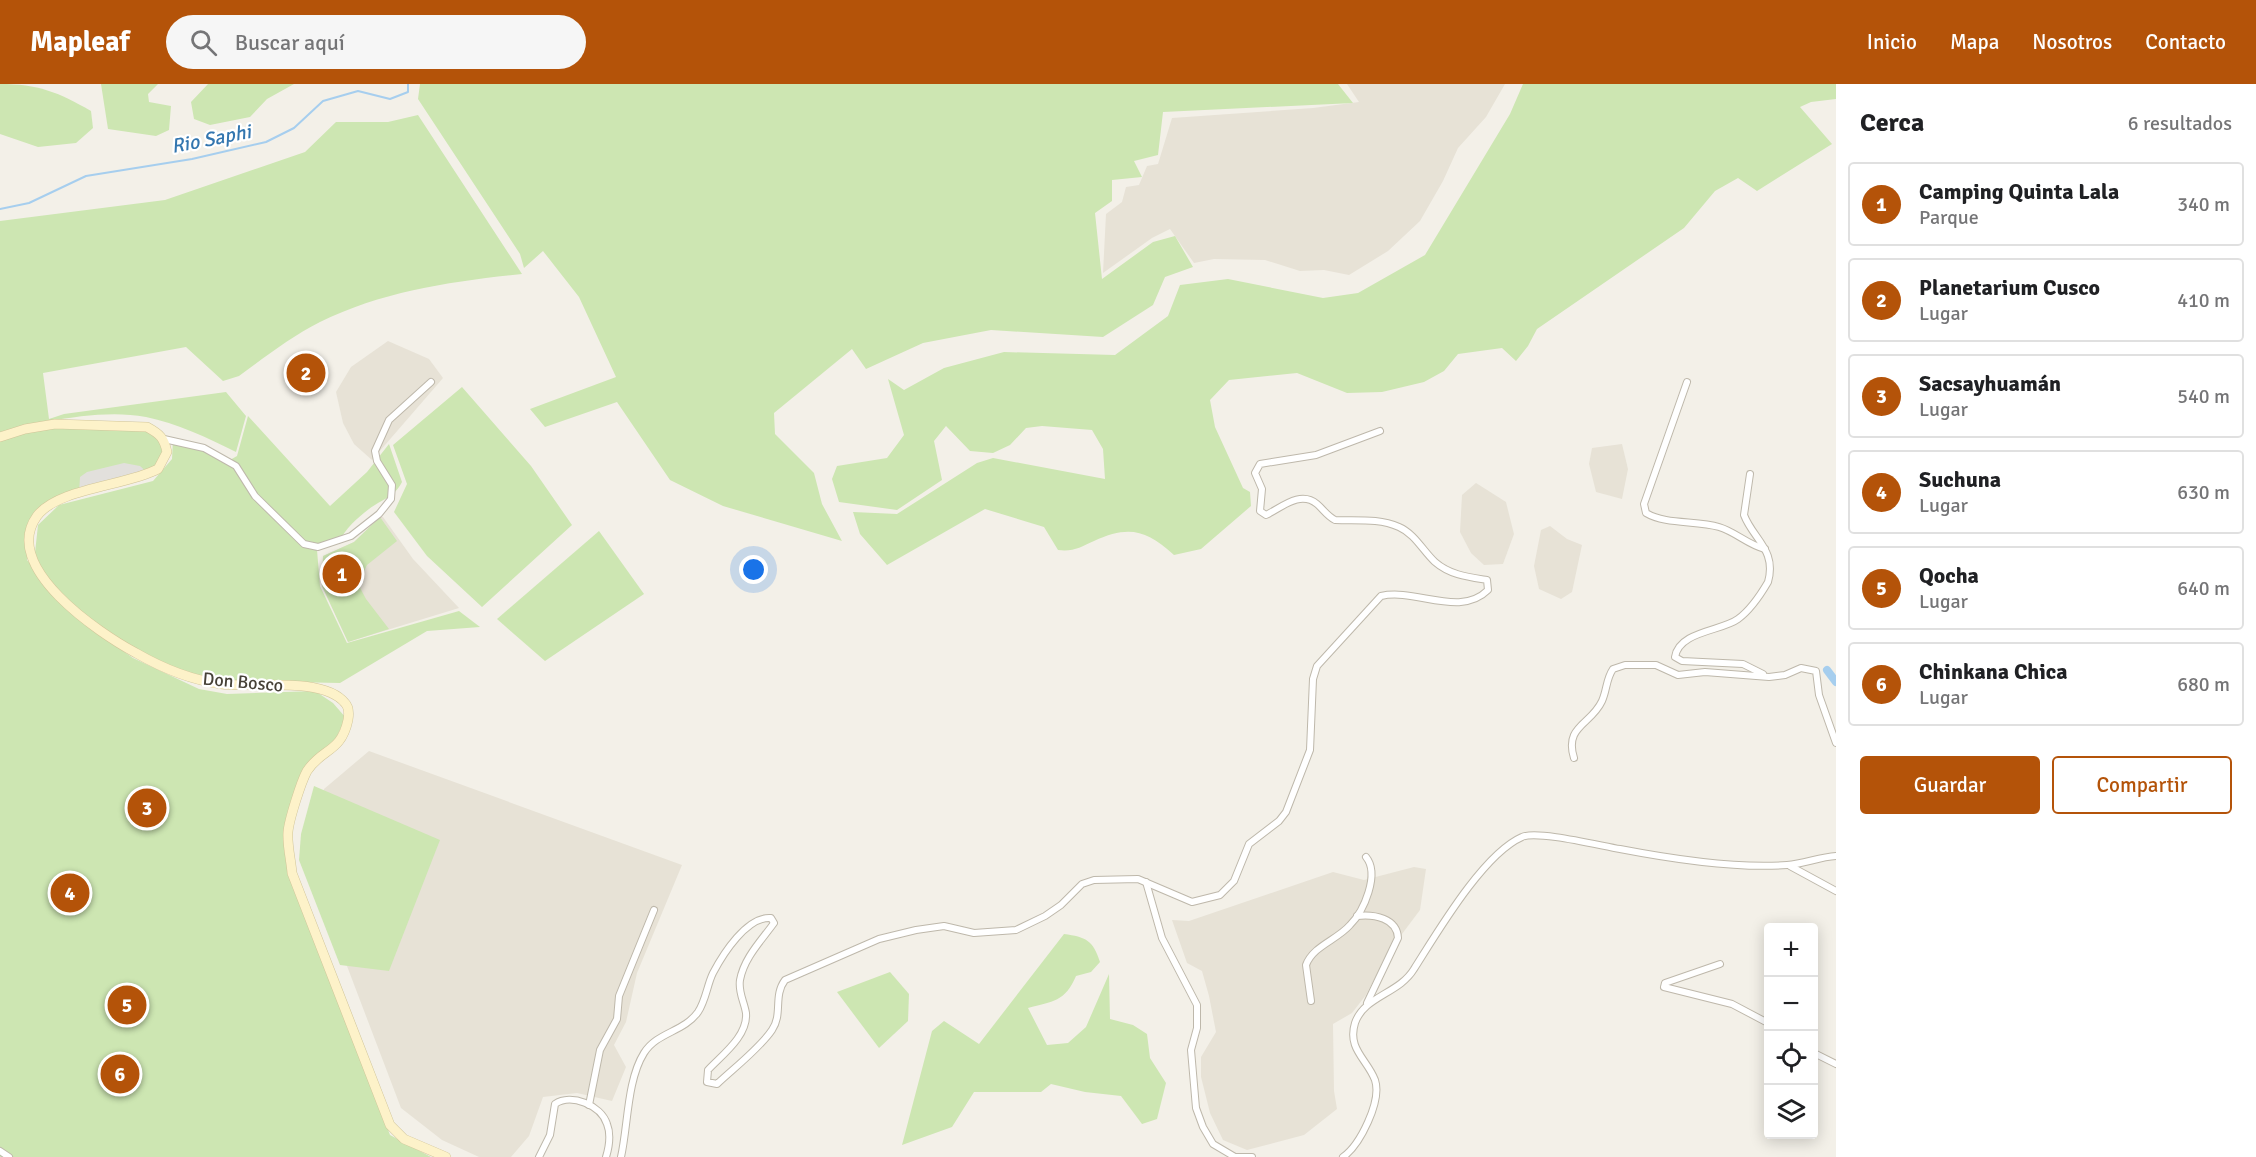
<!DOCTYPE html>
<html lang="es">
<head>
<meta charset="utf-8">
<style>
	body { margin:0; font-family:Signika,sans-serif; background:#f6f6f6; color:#202124 }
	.controls { position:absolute; right:18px; bottom:18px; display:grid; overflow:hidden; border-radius:6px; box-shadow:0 3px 15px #0003 }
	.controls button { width:54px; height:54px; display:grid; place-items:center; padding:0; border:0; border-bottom:2px solid #e0e0e0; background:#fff; color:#202124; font:30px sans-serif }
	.you { position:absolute; left:754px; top:486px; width:21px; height:21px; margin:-15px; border:4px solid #fff; border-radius:50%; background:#1a73e8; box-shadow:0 0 0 9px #1a73e833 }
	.badge { display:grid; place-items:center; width:39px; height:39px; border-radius:50%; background:#b45309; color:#fff; font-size:20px; font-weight:700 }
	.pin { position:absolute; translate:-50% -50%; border:3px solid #fff; box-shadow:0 2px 6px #0006 }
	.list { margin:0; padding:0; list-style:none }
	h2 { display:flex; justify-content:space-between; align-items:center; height:78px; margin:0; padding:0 24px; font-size:26px }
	h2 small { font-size:20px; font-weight:400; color:#757577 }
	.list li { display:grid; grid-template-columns:39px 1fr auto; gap:18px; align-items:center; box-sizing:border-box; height:84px; margin:0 12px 12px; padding:0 12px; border:2px solid #e0e0e0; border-radius:6px }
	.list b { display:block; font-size:22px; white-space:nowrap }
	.list p { margin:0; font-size:20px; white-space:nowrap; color:#757577 }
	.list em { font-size:20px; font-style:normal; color:#757577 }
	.actions { display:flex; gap:12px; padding:18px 24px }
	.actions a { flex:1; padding:14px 0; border:2px solid #b45309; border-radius:6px; text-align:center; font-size:21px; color:#b45309 }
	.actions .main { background:#b45309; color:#fff }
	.icon { flex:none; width:33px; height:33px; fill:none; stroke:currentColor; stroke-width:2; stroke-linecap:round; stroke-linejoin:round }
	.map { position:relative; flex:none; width:1836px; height:1073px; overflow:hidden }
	header { display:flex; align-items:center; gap:36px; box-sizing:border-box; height:84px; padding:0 30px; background:#b45309; color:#fff }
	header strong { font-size:28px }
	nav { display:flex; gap:33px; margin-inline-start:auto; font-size:21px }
	.search { width:420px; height:54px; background:#f6f6f6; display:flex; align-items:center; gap:15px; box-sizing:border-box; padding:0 21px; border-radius:33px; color:#757577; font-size:22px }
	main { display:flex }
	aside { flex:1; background:#fff }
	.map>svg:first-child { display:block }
	.residential { fill:#e7e2d6 }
	.green { fill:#cde6b2 }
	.parking { fill:#e2e0dc }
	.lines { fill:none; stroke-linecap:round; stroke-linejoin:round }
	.stream { stroke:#a6ceee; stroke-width:2 }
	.canal { stroke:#a6ceee; stroke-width:8 }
	.street-casing { stroke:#beb8ab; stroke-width:8 }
	.secondary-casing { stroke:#d1c599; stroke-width:10 }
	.street { stroke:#fff; stroke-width:6 }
	.secondary { stroke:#fdf2c9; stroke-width:9 }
	.labels { text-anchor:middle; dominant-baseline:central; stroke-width:4.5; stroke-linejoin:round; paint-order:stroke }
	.street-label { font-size:18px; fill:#464137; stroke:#fff }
	.water-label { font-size:20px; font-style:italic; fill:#3376af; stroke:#fff }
</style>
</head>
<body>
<header>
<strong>Mapleaf</strong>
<div class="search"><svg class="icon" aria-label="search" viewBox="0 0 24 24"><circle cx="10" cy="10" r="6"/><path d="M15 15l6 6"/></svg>Buscar aquí</div>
<nav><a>Inicio</a><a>Mapa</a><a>Nosotros</a><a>Contacto</a></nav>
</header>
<main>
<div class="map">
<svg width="1836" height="1073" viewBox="0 0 1836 1073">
	<rect width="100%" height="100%" fill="#f3f0e8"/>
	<!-- residential -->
	<g class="residential">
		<path d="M1347 0H1505L1486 33 1458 64 1443 97 1420 137 1388 167 1349 191 1324 186 1300 187 1265 176 1214 175 1194 179 1170 145 1152 154 1103 189 1106 130 1122 118 1126 103 1139 101 1147 82 1158 80 1172 34 1313 24 1359 18Z"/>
		<path d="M388 257 429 275 443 294 372 376 354 360 343 339 336 308 351 283Z"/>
		<path d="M1622 360 1628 385 1622 415 1596 408 1589 380 1592 364Z"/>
		<path d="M1476 399 1506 418 1514 450 1503 480 1484 481 1471 469 1460 448 1462 411Z"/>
		<path d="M380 433H383L413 475 459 524 348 558 322 502 323 472 354 458Z"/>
		<path d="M1550 442 1567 455 1582 461 1572 508 1561 515 1539 505 1534 482 1541 446Z"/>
		<path d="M369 667 682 781 637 889 626 938 614 961 626 983 612 1017 577 1009 543 1013 529 1052 511 1073H479L442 1056 401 1024 304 769 324 705Z"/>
		<path d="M1414 783 1426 785 1420 826 1387 870 1366 911 1352 929 1333 940 1334 1007 1337 1025 1304 1051 1247 1066 1223 1056 1210 1029 1201 993V973L1216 948 1209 912 1202 887 1187 879 1172 836 1189 837 1333 788 1364 796Z"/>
	</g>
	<!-- green -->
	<g class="green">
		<path d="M0 0C38 0 58 8 91 27L93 44 76 59 38 63 0 50Z"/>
		<path d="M101 0H158L148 10 149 18 171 22 169 46 156 52 108 45Z"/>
		<path d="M208 0H294L267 15 250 33 210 41 194 35 191 18Z"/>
		<path d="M420 0H1338L1353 19 1163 28 1158 71 1134 77 1142 93 1112 96V117L1095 129 1102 195 1153 158 1175 152 1193 183 1165 193 1153 221 1103 253 991 246 923 259 866 285 852 265 774 329 775 350 814 389 822 420 842 457 723 422 670 396 617 318 545 343 530 325 616 293 579 213 543 167 524 184 520 170 418 15Z"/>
		<path d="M1523 0H1836V15L1811 18 1800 23 1832 60 1757 107 1738 94 1715 107 1684 144 1537 245 1528 262 1516 277 1502 264 1458 270 1444 287 1424 298 1382 308 1347 309 1297 289 1229 296 1210 316 1215 343 1243 404 1250 408 1251 422 1201 465 1174 471C1146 446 1129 441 1094 457 1081 463 1073 468 1058 466L1044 443 985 425 887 481 860 450 853 428 897 430 977 379 993 374 1105 395 1103 365 1092 346 1042 342 1026 344 1010 361 993 369 970 367 946 342 934 357 942 396 897 426 839 418 832 395 837 382 887 374 904 351 888 295 904 306 944 284 1004 268 1115 271 1168 232 1180 201 1228 195 1323 214 1358 209 1425 171 1510 30Z"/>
		<path d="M418 31 522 190C454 197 383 207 320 238 292 252 265 273 239 292L223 297 186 263 43 289 49 335 64 330 226 308 246 332 236 368C208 354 176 339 146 333 114 327 80 332 49 337L147 343 168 361 157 383 57 413 30 437 27 476 75 533 133 574 199 605 227 610 315 607 333 619 346 634 328 670 301 700 287 747 292 789 390 1051 431 1073H0V137L165 116 305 68 336 38H388Z"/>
		<path d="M462 303 531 382 572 441 482 523 427 472 394 428 407 400 393 361Z"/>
		<path d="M248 332 330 422 367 388 389 360 402 398C394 414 382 415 369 425 357 434 345 445 339 458L317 466 320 502 347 559 459 527 480 543 427 547 340 599 239 597 194 591 148 573 115 554 75 524 34 478 38 441 59 421 153 397 172 375 173 355 230 376 237 372Z"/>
		<path d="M380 433 397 457 367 481 358 500 366 515 389 545 348 558 322 502 323 472 354 458Z"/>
		<path d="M599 447 644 510 545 577 497 535Z"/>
		<path d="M314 702 440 756 389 887 340 881 299 776 301 750Z"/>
		<path d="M1064 850C1086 853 1093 856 1100 878L1091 888 1076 892C1065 918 1053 917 1028 924L1047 961 1068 959 1086 943 1109 890 1110 935 1133 941 1147 950 1150 974 1166 999 1157 1035 1142 1040 1121 1012 1085 1008 1051 1000 1041 1008H974L952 1043 902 1061 932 947 944 937 979 960Z"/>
		<path d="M890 888 909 910 908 937 879 964 837 908Z"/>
	</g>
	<!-- parking -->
	<path class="parking" d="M124 379 140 382 149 390 79 409 80 393 87 388Z"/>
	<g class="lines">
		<!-- stream -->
		<path class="stream" d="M0 125 29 119 86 92 192 75 266 58 294 44 323 17 358 7 390 15 408 8V0"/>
		<!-- canal -->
		<path class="canal" d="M1827 586 1836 598"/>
		<defs>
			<g id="street">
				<path d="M1687 298 1644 420 1646 429C1666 441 1697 436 1719 443 1736 448 1748 461 1765 465"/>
				<path d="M164 355 204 364 236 382 255 412 304 460 318 463 351 452 379 430 391 415 392 401 377 377 375 367 389 336 431 298"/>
				<path d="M1750 390 1744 431C1753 455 1777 466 1768 498 1761 510 1749 527 1738 535 1722 547 1679 547 1675 573L1682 577 1743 580 1763 590"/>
				<path d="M1574 674C1564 642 1591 641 1602 617 1607 606 1606 595 1613 585L1625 581H1656L1678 591 1705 588 1769 593 1785 591 1801 584 1816 587 1819 611 1836 659"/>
				<path d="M1790 782 1836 807"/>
				<path d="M1146 798 1162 854 1197 921V944L1191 966 1196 1024 1203 1043 1213 1060 1235 1073H1252"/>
				<path d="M1357 832C1374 830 1397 834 1398 854L1367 919"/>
				<path d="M1720 880 1665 899 1664 903 1732 920 1768 939"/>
				<path d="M1311 917 1306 881C1313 862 1337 856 1350 841 1364 827 1380 790 1366 773"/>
				<path d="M1814 969 1836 980"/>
				<path d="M589 1021 600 966 617 935 619 912 654 826"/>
				<path d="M0 1067 9 1073"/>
				<path d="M539 1073 550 1051 555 1020C571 1009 601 1021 607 1040 611 1050 609 1063 606 1073"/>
				<path d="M621 1073C628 1042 627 996 644 969 657 948 684 948 698 928 706 916 707 901 713 889 723 870 747 832 771 834L774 839C761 857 744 874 740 896 738 908 744 917 746 929 748 952 722 971 708 986L707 998 717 1000C734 984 760 964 772 946 783 930 773 912 785 896L879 855 916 846 944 842 974 849 1016 846 1045 832 1061 821 1082 800 1094 796 1138 795 1192 818 1220 811 1234 797 1249 760 1279 737 1286 728 1310 666 1313 595 1317 582 1381 512C1416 504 1460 534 1488 506L1487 496C1468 493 1450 491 1435 478 1423 467 1415 450 1399 443 1378 434 1357 437 1335 436 1327 432 1323 425 1317 420 1300 406 1281 424 1266 431L1260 427 1262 405 1255 389 1260 380 1316 371 1380 347"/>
				<path d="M1343 1073C1360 1061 1382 1017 1375 996 1367 975 1347 965 1355 939 1364 912 1399 910 1414 885 1437 849 1483 770 1522 753 1537 746 1601 762 1620 765 1672 775 1735 785 1787 781 1804 780 1819 773 1836 772"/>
			</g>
			<path id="secondary" d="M0 353 25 345 55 340 147 343C160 350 164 354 167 368L158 385C126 402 58 404 37 432 0 483 99 549 136 569 162 584 192 596 221 600 253 604 323 592 345 619 349 623 349 630 348 636 341 669 322 664 307 687 301 698 289 736 288 748 287 761 291 776 292 789L390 1041 404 1055 446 1073"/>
		</defs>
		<!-- street casing -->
		<use href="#street" class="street-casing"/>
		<!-- secondary casing -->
		<use href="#secondary" class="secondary-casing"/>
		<!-- street -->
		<use href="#street" class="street"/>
		<!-- secondary -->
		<use href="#secondary" class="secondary"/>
	</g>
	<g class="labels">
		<!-- street labels -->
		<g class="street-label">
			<text transform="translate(243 598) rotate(5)">Don Bosco</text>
		</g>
		<!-- water labels -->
		<g class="water-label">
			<text transform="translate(211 55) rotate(-11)">Rio Saphi</text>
		</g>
	</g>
</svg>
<div class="controls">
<button>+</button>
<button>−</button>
<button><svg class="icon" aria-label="locate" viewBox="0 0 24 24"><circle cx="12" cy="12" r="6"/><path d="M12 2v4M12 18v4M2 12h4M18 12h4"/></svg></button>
<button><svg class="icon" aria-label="layers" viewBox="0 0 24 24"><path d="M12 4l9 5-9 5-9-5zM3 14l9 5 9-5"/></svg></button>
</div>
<div class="you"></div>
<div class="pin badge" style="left:342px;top:490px">1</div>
<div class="pin badge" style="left:306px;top:289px">2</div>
<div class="pin badge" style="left:147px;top:724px">3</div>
<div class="pin badge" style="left:70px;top:809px">4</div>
<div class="pin badge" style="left:127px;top:921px">5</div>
<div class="pin badge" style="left:120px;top:990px">6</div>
</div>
<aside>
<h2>Cerca<small>6 resultados</small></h2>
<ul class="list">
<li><span class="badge">1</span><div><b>Camping Quinta Lala</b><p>Parque</p></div><em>340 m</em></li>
<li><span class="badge">2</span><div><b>Planetarium Cusco</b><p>Lugar</p></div><em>410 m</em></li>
<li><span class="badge">3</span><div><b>Sacsayhuamán</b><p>Lugar</p></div><em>540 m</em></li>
<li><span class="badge">4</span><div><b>Suchuna</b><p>Lugar</p></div><em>630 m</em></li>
<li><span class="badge">5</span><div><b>Qocha</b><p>Lugar</p></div><em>640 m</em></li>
<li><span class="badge">6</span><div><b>Chinkana Chica</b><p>Lugar</p></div><em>680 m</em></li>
</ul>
<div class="actions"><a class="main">Guardar</a><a>Compartir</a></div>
</aside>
</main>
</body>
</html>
